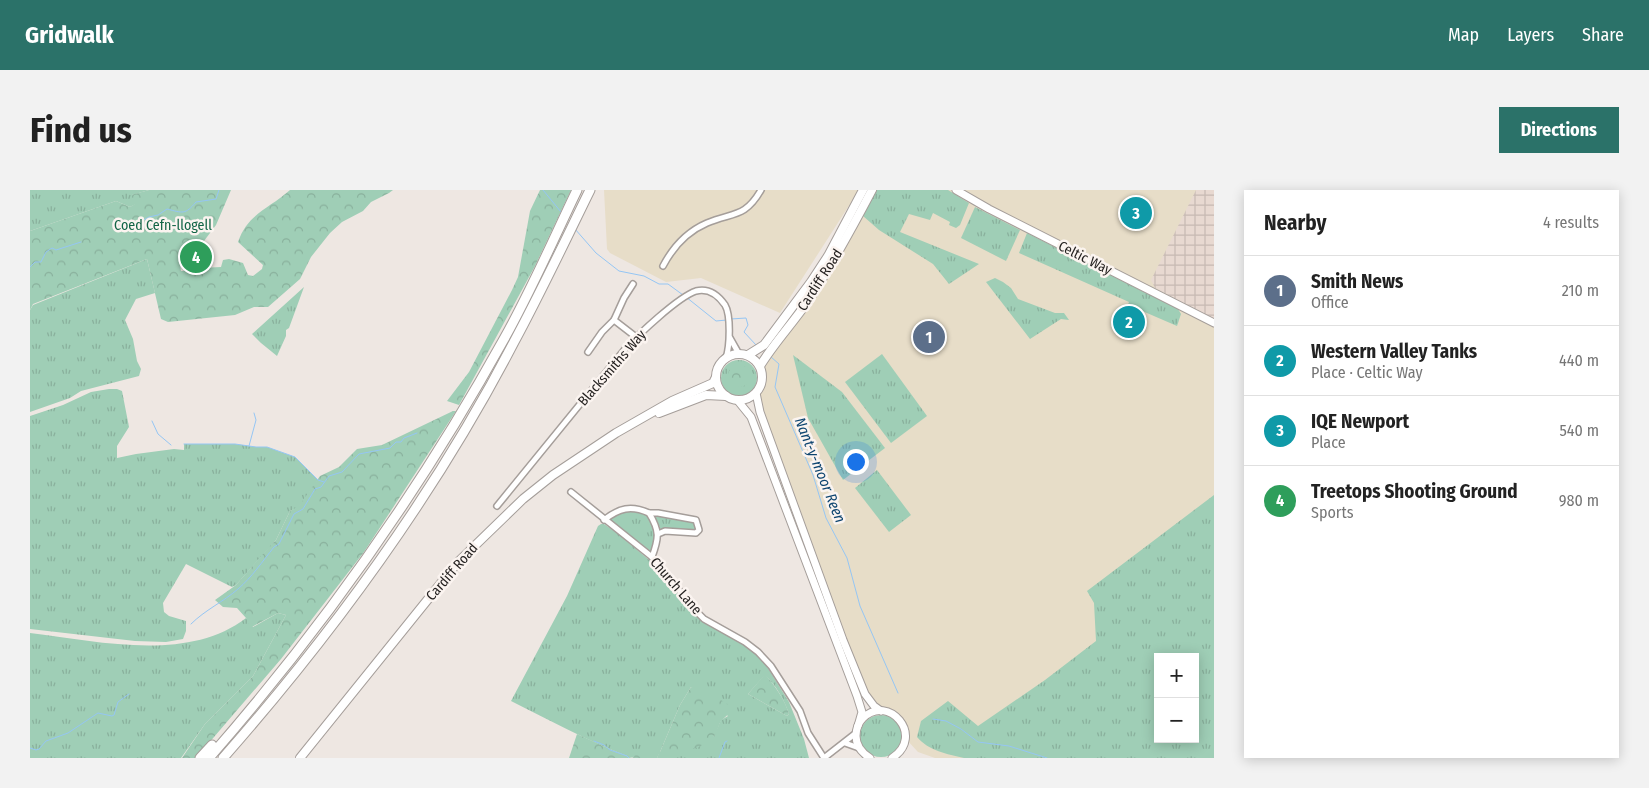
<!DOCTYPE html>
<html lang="en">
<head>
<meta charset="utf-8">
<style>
	body { margin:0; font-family:"Fira Sans Condensed",sans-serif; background:#f2f2f2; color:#222 }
	.controls { position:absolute; right:15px; bottom:15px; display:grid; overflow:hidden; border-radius:0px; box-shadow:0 2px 12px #0003 }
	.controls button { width:45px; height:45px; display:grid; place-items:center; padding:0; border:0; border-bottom:1px solid #e0e0e0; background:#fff; color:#222; font:25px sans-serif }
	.you { position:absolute; left:825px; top:271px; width:18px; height:18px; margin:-12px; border:4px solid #fff; border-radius:50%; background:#1a73e8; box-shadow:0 0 0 8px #1a73e833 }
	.badge { display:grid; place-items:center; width:32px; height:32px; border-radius:50%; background:#2b7269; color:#fff; font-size:16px; font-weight:700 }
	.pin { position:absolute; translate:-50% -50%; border:2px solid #fff; box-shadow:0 1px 5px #0006 }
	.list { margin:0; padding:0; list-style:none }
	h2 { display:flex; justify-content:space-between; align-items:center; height:65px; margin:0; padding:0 20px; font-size:21px }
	h2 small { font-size:16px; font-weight:400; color:#767676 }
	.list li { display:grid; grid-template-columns:32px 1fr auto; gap:15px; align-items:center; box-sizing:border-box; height:70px; padding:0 20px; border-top:1px solid #e0e0e0 }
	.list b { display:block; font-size:19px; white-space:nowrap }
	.list p { margin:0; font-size:16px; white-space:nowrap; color:#767676 }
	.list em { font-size:16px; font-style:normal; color:#767676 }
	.map { position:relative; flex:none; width:1184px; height:568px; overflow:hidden; border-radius:0px }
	header { display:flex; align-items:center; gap:30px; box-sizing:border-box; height:70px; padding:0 25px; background:#2b7269; color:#fff }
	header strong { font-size:24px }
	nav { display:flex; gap:28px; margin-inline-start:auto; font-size:18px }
	.intro { display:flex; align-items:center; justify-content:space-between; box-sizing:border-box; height:120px; padding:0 30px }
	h1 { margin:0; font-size:35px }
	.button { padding:12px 22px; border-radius:0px; background:#2b7269; color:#fff; font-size:18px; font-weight:700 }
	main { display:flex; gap:30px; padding:0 30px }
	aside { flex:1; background:#fff; border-radius:0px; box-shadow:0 2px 12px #0003 }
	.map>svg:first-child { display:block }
	.commercial { fill:#e7ddc8; fill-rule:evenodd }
	.industrial { fill:url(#industrial-grid) }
	.grass { fill:url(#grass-tufts); fill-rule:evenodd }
	.forest { fill:url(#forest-crowns) }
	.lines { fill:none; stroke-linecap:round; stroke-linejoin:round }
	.stream { stroke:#95c6f4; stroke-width:1 }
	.street-casing { stroke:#a59e9a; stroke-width:8 }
	.secondary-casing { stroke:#a59e9a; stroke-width:9 }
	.primary-casing { stroke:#a59e9a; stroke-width:10 }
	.highway-casing { stroke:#a59e9a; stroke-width:11 }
	.street { stroke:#fff; stroke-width:5 }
	.secondary { stroke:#fff; stroke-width:7 }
	.primary { stroke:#fff; stroke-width:8 }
	.highway { stroke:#fff; stroke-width:9 }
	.labels { text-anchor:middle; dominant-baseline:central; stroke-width:5; stroke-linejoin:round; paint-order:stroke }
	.park-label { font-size:14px; fill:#116445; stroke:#fbf4f0 }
	.street-label { font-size:14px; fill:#221f1e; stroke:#fbf4f0 }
	.water-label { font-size:15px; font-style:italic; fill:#0e4570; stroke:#fbf4f0 }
</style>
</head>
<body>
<header>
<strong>Gridwalk</strong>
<nav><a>Map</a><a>Layers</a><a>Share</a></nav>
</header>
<div class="intro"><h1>Find us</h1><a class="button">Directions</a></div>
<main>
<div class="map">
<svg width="1184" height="568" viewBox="0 0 1184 568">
	<defs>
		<pattern id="industrial-grid" width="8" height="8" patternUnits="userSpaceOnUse" patternTransform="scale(1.25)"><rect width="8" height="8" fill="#e8d9d1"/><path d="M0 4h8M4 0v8" fill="none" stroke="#c7bab3"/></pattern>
		<pattern id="grass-tufts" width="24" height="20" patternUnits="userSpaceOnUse" patternTransform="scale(1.25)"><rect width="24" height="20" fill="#9fceb6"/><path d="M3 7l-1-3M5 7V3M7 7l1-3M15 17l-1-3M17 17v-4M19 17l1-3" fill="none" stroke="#89b09c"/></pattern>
		<pattern id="forest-crowns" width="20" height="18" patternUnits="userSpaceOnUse" patternTransform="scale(1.25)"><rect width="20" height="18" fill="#9fceb6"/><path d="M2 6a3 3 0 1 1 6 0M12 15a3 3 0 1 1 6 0" fill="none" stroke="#89b09c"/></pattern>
	</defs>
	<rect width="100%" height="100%" fill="#eee7e2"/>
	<!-- commercial -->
	<g class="commercial">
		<path d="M574 0H829L750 123 671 88 636 92 580 63 577 59Z"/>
		<path d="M842 0H1184V568H905L888 562 876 549 875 541 851 521 835 504 726 203 732 192 733 184 730 176 777 112ZM1128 467H1165V549H1128Z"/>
	</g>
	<!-- industrial -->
	<path class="industrial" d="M1166 0H1184V129L1125 98 1121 90Z"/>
	<!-- grass -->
	<g class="grass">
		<path d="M0 0H119L102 5 106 14 100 17 86 11 0 41Z"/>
		<path d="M847 0H918L939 13 930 35 926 38 919 35 920 32 903 23 900 30 879 24 870 42 949 74 919 94 903 74 849 40 833 26Z"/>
		<path d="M945 17 990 40 976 71 931 48Z"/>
		<path d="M997 43 1148 119 1151 124 1147 136 1110 120 1108 125 1096 120 1099 112 989 63Z"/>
		<path d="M117 69 125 103 106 109 95 130 103 149 107 171 111 179 109 186 51 201 40 208 0 222V120L3 115Z"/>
		<path d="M965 88 973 92 981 98 988 109 1025 123H1034L1039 130 1031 129 1000 149 956 92Z"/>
		<path d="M274 97 259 138 256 140V146L247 166 231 153 222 144Z"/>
		<path d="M852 164 897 226 861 253 815 192Z"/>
		<path d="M763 165 812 202 855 258 813 290 778 228Z"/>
		<circle cx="709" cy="188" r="18"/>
		<path d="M79 199H87L92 201 99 237 87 256V268L106 264 144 259 154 260V254H205L226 257H237L265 267 288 290 269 317 260 321 246 350 206 395 202 397 156 374 133 413 134 422 139 426 156 431V441L153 449 136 452 105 451 0 439V226L33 215 61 202Z"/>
		<path d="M847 280 881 325 859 342 825 298Z"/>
		<path d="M1184 305V568H934C917 564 899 561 887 547L891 531 918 511 948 536 1015 490 1066 451 1064 413 1057 401ZM1128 467H1165V549H1128Z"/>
		<path d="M593 320 616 323C629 338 626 346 621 363L579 330V328Z"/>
		<path d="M626 325 664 331 667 339 663 341 643 338 631 340 626 329Z"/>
		<path d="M571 334H574L587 343 624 374 665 425 724 461 736 475 759 512 774 549 779 568H627L629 563 599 568 597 566C558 551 519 530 481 511L537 406 568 336ZM735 485C745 494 755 511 759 524L757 526 718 504ZM661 497 698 526 691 530 684 546 630 562 650 515Z"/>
		<path d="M248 423 256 425 223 486 175 534 151 568H0V443C67 451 158 473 216 428L223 437Z"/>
		<circle cx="851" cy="546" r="21"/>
	</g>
	<!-- forest -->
	<g class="forest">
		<path d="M119 0H201L186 35 174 51 168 66 149 67 151 81H154L153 78 155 73 167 70V76H170L171 78 191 77 193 70 199 69 213 73 218 85 223 86 232 79 233 75 208 52C218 23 239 19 260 0H363L359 3 341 12 333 21 312 32 300 43 281 67 270 89 238 117H224L205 125 138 132 131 129 117 69 3 114 0 120V41L86 11 100 17 105 14 101 5Z"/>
		<path d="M510 0H541L505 76 429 215 417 211 439 182 482 100 488 87 500 21Z"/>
		<circle cx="709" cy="186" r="11"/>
		<path d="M423 221H426L334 362 251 469 166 568H152L175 534 223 486 256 425 248 423 220 438 216 428 207 418 193 417 185 410 206 395 240 356 246 350 260 321 269 316 290 286 309 277 327 259 352 255Z"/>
		<path d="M735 484C745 496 755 510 759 524L757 526 718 504Z"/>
		<path d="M661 497 686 507 704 518C700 523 696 526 692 530 688 534 688 543 683 547 668 562 649 562 630 562L627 568H602L604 567 606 562 610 560 630 562 650 515Z"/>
		<path d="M547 544C564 552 580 559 597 566L599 568H539Z"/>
	</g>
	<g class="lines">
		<!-- stream -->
		<g class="stream">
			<path d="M513 0 531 22"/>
			<path d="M85 36 87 32H92L101 37 119 27 128 25 137 19C153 23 155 25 166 12L186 9 189 0"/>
			<path d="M545 39 566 63 589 81 614 86 629 94H638L653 105"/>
			<path d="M0 77 5 72H11L16 62 22 58 26 60 51 52"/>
			<path d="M656 107 686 131 697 130"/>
			<path d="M701 129 716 128 718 135 714 142 726 155"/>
			<path d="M741 167 749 174 745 197 783 285 796 328 817 368 830 416 868 503"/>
			<path d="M122 231 128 244 141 255"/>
			<path d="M154 254H205L226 257H237L265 267 288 290 294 292"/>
			<path d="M219 256 226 230 224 223"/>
			<path d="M161 434C175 420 193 412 208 399 222 387 232 372 244 357L249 354 264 324 273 319 285 299 291 297 299 286 312 282 329 264 360 258 366 252H371L374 248 387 243"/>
			<path d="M903 529 916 531 931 539 948 552 979 556 1017 568"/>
			<path d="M564 551 574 555 580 560 597 566 599 568"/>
			<path d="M0 558 6 560 9 559 16 551 38 543 68 523 82 526 84 525 88 512 99 504"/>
			<path d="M689 568 695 552 697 551"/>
		</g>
		<defs>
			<g id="street">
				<path d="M633 76C643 57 656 42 677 33 703 22 715 28 731 0"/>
				<path d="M584 130 606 147"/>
				<path d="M700 148 709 164"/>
				<path d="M558 162 572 142 584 130 594 108 603 94"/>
				<path d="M541 302 622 367 667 422 674 429 715 452 728 462 741 476 770 521 778 543 794 568"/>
				<path d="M467 316 595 159C608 145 648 107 666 101 678 98 688 105 695 115 701 125 700 156 696 168"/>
				<path d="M619 323H628L666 330 669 340 666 343 635 341 628 344"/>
				<path d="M574 330C589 318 601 315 619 323 630 341 629 348 622 367"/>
				<path d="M815 553 829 558"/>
				<path d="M794 568 826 543"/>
			</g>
			<g id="secondary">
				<path d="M926 0 959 19 1184 133"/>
				<path d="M726 203 730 222 813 450 835 504 844 516 851 521"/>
				<path d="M708 211 721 227 827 506 832 522 828 536"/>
				<path d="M840 568C832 563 826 556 826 546 826 540 828 533 833 528 858 503 896 546 862 568"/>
			</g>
			<g id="primary">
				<circle cx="709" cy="187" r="23"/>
				<path d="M718 165 734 155 781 92 798 66 833 0"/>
				<path d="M730 176C744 153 763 133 778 111 802 75 822 38 842 0"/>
				<path d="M629 223 676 205 696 206"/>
				<path d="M270 568 428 372 493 309 523 285 586 243 642 211 683 193 686 187"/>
			</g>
			<g id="highway">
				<path d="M170 568 182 555"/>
				<path d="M179 568C292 439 391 299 474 149 501 101 523 50 547 0"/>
				<path d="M193 568C304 442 406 302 484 152 511 102 535 51 560 0"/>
			</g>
		</defs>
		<!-- street casing -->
		<use href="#street" class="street-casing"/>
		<!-- secondary casing -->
		<use href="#secondary" class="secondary-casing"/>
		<!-- primary casing -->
		<use href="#primary" class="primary-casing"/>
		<!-- highway casing -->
		<use href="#highway" class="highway-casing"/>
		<!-- street -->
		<use href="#street" class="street"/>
		<!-- secondary -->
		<use href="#secondary" class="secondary"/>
		<!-- primary -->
		<use href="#primary" class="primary"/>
		<!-- highway -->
		<use href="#highway" class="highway"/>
	</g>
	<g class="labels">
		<!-- park labels -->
		<g class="park-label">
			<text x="133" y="35">Coed Cefn-llogell</text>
		</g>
		<!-- street labels -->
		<g class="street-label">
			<text transform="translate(1055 68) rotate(27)">Celtic Way</text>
			<text transform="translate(790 90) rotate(-57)">Cardiff Road</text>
			<text transform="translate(582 178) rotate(-49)">Blacksmiths Way</text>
			<text transform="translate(422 382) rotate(-49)">Cardiff Road</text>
			<text transform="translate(646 396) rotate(49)">Church Lane</text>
		</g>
		<!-- water labels -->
		<g class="water-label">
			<text transform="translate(790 280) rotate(68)">Nant-y-moor Reen</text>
		</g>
	</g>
</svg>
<div class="controls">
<button>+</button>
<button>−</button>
</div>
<div class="you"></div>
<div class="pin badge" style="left:899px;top:147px;background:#5c6f8a">1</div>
<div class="pin badge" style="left:1099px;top:132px;background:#0f9aa8">2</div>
<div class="pin badge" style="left:1106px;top:23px;background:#0f9aa8">3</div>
<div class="pin badge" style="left:166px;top:67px;background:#2e9e5b">4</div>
</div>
<aside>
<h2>Nearby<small>4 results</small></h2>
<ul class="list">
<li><span class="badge" style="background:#5c6f8a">1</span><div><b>Smith News</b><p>Office</p></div><em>210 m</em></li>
<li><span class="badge" style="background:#0f9aa8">2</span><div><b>Western Valley Tanks</b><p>Place · Celtic Way</p></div><em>440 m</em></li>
<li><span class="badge" style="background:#0f9aa8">3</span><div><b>IQE Newport</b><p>Place</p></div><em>540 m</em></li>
<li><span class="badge" style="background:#2e9e5b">4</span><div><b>Treetops Shooting Ground</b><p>Sports</p></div><em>980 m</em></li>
</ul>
</aside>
</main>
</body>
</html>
